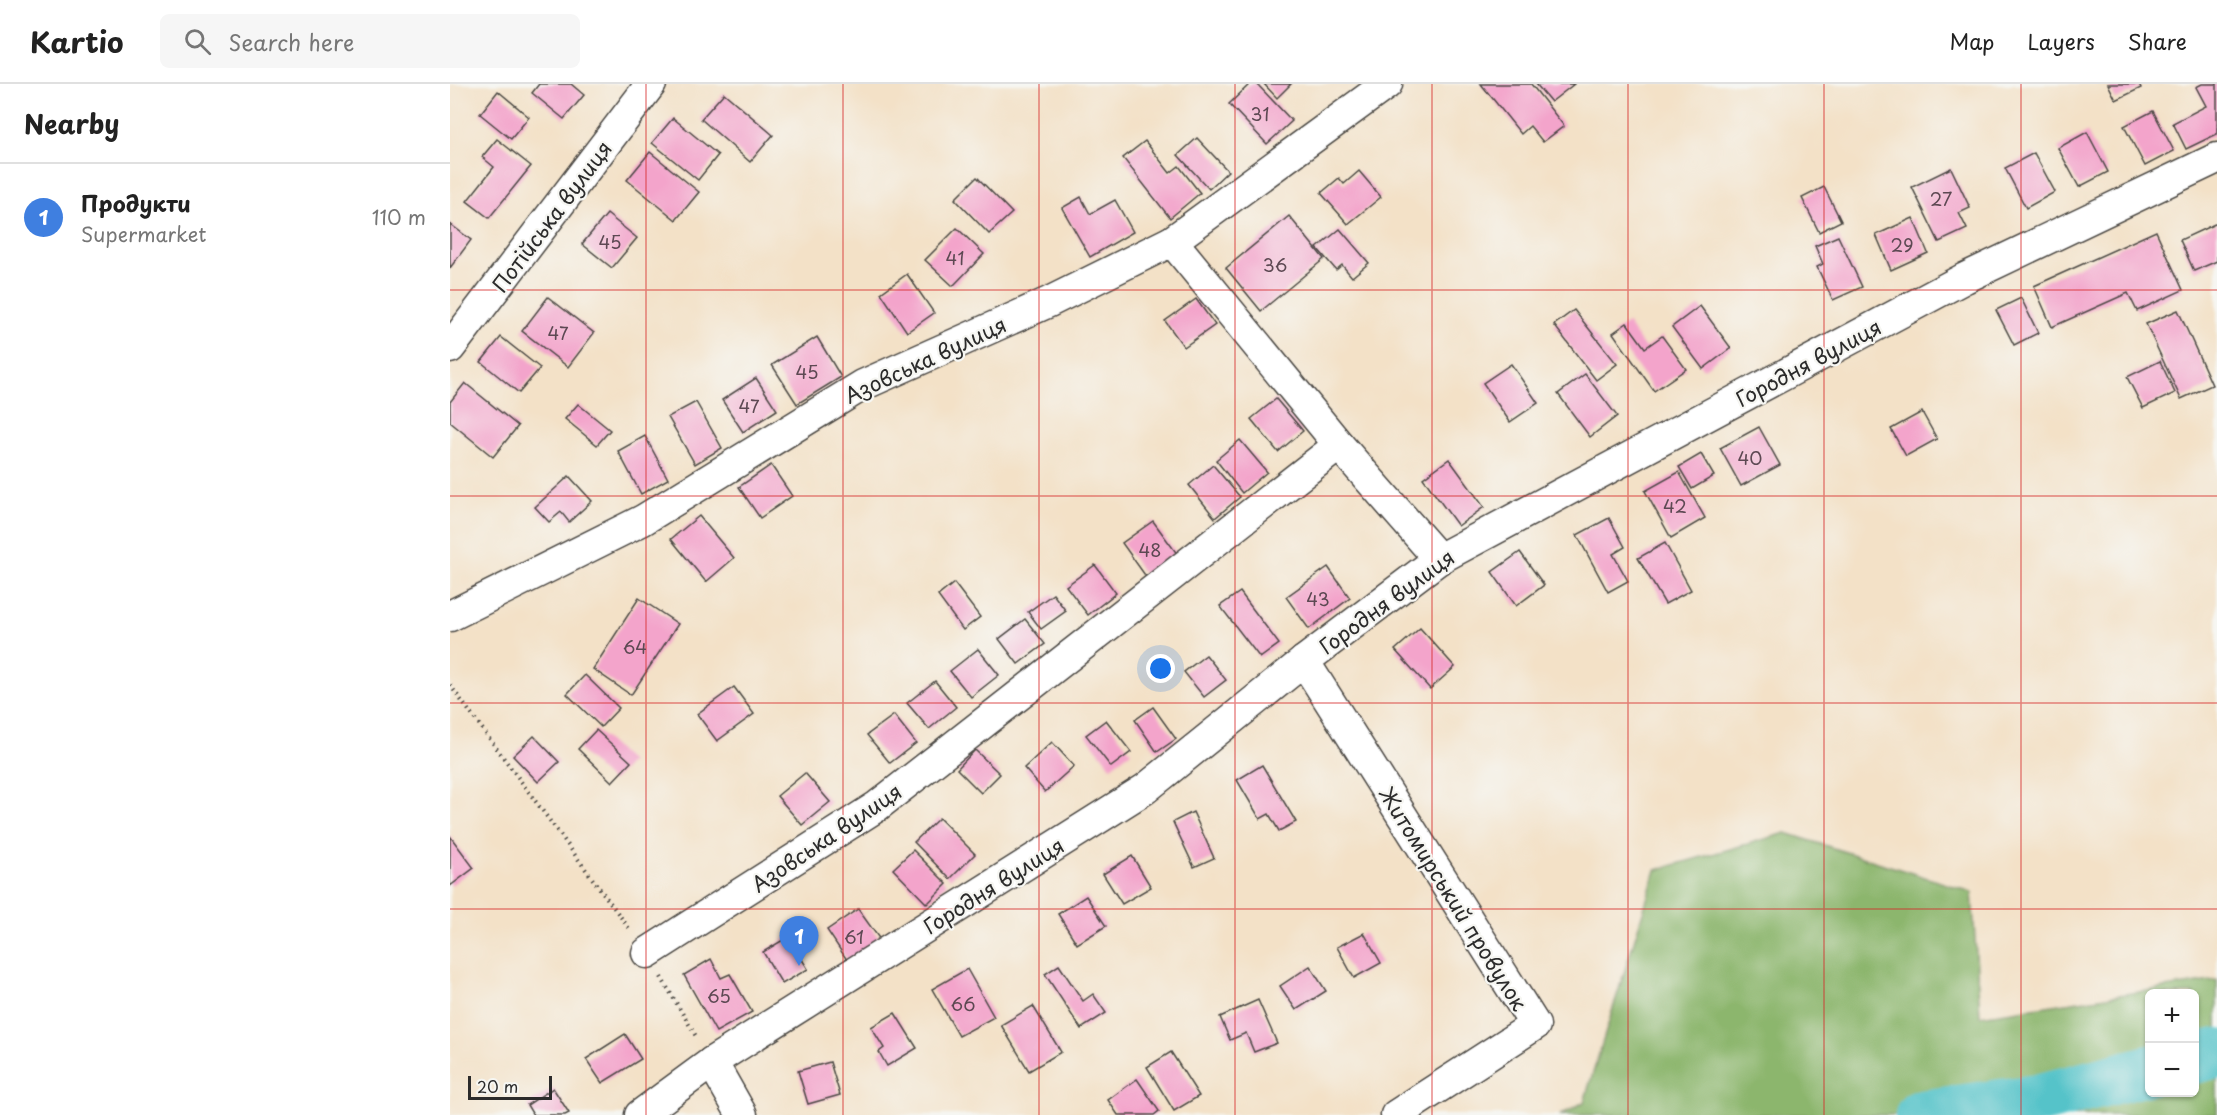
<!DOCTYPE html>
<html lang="en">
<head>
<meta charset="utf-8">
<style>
	body { margin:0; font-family:"Playpen Sans",sans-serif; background:#f6f6f6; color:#222 }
	.controls { position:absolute; right:18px; bottom:18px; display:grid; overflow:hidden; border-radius:9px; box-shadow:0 2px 4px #0004 }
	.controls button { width:54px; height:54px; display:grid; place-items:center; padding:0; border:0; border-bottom:2px solid #e0e0e0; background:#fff; color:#222; font:30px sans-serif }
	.scale { position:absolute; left:18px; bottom:15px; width:84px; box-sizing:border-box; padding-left:6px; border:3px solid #2b2b2b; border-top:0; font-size:16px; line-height:21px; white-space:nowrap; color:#2b2b2b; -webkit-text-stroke:4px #f6f6f2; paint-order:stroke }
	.you { position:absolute; left:711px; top:585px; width:21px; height:21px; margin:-15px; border:4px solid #fff; border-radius:50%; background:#1a73e8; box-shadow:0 0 0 9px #1a73e833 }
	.badge { display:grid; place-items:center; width:39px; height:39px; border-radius:50%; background:#0b8043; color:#fff; font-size:20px; font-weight:700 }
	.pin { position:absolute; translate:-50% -50px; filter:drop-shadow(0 2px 3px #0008) }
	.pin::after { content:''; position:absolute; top:32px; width:21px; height:18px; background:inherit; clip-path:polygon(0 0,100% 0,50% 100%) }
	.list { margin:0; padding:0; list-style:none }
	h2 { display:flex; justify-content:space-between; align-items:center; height:78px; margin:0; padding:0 24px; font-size:26px }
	h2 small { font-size:20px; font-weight:400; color:#767676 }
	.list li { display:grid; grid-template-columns:39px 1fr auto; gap:18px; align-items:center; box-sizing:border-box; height:108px; padding:0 24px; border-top:2px solid #e0e0e0 }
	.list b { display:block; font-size:22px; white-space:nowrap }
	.list p { margin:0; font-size:20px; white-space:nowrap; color:#767676 }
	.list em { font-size:20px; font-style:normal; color:#767676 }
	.icon { flex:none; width:33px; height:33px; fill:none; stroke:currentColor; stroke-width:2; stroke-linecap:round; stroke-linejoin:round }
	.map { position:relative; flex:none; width:1767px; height:1031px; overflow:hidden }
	header { display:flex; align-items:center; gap:36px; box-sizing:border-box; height:84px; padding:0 30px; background:#fff; border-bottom:2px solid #e0e0e0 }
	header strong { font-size:28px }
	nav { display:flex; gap:33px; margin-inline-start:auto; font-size:21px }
	.search { width:420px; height:54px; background:#f6f6f6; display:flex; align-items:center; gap:15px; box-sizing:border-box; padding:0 21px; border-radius:9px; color:#767676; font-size:22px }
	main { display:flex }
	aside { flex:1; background:#fff }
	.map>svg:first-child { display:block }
	.forest { fill:#8cb66d; stroke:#5c704c; stroke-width:1.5; fill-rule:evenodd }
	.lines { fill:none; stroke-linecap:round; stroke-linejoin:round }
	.river { stroke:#55c3c9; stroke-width:50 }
	.building { fill:#f3a4cb }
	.minor-casing { stroke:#494642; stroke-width:33 }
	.path { stroke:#494642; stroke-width:4; stroke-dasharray:1.5 4.5; stroke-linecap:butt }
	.minor { stroke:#fff; stroke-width:30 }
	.grid { fill:none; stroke:#d62828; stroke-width:1.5; stroke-opacity:0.55 }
	.labels { text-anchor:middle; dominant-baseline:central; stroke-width:4.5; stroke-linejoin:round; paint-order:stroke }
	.number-label { font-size:18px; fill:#5d4953 }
	.street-label { font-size:21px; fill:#2b2b2b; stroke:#f6f6f2 }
</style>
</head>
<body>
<header>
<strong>Kartio</strong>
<div class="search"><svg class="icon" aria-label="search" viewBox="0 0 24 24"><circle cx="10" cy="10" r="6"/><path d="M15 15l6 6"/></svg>Search here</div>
<nav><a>Map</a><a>Layers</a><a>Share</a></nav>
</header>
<main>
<aside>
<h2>Nearby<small></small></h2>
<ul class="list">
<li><span class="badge" style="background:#3f7fe0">1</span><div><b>Продукти</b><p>Supermarket</p></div><em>110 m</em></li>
</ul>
</aside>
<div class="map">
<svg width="1767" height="1031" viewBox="0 0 1767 1031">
	<rect width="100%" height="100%" fill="#f6f6f2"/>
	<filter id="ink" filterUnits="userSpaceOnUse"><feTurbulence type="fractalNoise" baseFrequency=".0167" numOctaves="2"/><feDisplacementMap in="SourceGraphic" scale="12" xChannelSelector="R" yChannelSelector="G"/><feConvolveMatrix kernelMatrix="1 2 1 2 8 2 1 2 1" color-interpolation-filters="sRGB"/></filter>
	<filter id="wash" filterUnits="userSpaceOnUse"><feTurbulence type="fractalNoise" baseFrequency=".008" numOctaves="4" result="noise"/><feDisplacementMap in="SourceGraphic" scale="24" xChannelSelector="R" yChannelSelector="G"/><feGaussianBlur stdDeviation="1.35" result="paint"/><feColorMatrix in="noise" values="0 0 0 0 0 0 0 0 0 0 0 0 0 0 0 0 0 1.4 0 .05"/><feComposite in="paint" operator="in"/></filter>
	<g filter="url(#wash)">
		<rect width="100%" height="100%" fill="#f3e1c7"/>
		<!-- forest -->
		<path class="forest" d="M1336 749 1522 808 1530 932 1767 896V1031H1111L1134 1018 1206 786ZM1700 910H1744V1008H1700Z"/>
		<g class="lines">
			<!-- river -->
			<g class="river">
				<path d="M1744 975 1767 969"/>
				<path d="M1470 1031 1587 1015 1700 986"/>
			</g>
		</g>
		<g id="blocks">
			<!-- building -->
			<g class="building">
				<path d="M89 0H121L134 11 114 35 82 9Z"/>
				<path d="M800 0H807L842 37 817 60 779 20Z"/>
				<path d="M814 0H841L827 14Z"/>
				<path d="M1031 0H1081L1114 42 1093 58 1080 42 1071 50Z"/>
				<path d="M1086 0H1124L1101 18Z"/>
				<path d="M1658 0H1689L1691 4 1666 16Z"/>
				<path d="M1752 0H1767V50L1736 65 1723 39 1756 22 1746 3Z"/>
				<path d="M48 7 79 33 61 55 30 30Z"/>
				<path d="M274 9 323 51 300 78 251 35Z"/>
				<path d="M1703 27 1724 67 1695 82 1674 42Z"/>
				<path d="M223 34 268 71 248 96 202 59Z"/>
				<path d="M1637 48 1658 88 1629 103 1608 64Z"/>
				<path d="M747 54 778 87 759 105 728 71Z"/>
				<path d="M47 55 81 82 39 134 17 117 44 83 32 73Z"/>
				<path d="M695 57 720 89 729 82 750 109 720 134 673 74Z"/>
				<path d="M200 68 249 108 226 136 177 96Z"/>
				<path d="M1584 69 1605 108 1576 124 1555 84Z"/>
				<path d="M1501 84 1520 124 1509 129 1517 145 1489 158 1462 103Z"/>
				<path d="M909 87 931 113 898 140 871 109 889 94 894 100Z"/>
				<path d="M527 93 562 129 539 150 505 115Z"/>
				<path d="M1374 103 1391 137 1369 148 1352 114Z"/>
				<path d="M631 113 640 130 665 116 683 148 640 173 612 124Z"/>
				<path d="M157 130 187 154 162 184 132 160Z"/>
				<path d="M839 132 874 175 811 227 776 184Z"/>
				<path d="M1463 134 1478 169 1441 186 1426 151Z"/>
				<path d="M1767 139V177L1744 187 1730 156Z"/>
				<path d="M0 140 21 156 0 184Z"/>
				<path d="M507 144 534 170 503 202 475 176Z"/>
				<path d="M890 145 919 179 902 193 892 181 886 186 867 164Z"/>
				<path d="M1706 147 1733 206 1687 227 1678 209 1602 243 1584 202Z"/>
				<path d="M1388 152 1412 203 1383 216 1367 183 1373 180 1365 162Z"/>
				<path d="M457 190 484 229 457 248 431 209Z"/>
				<path d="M98 213 144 249 118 283 72 247Z"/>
				<path d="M1571 214 1588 249 1564 261 1546 226Z"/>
				<path d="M746 215 765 241 734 263 715 237Z"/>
				<path d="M1250 222 1281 264 1253 285 1222 243Z"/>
				<path d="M1124 226 1167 280 1146 296 1104 241Z"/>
				<path d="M1728 226 1762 301 1731 315 1696 240Z"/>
				<path d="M1177 239 1195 264 1212 252 1236 285 1204 307 1163 249Z"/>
				<path d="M51 253 90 284 69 309 31 278Z"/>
				<path d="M367 253 391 293 347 320 322 281Z"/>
				<path d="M1710 277 1725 309 1693 324 1677 293Z"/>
				<path d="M1061 280 1088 319 1060 338 1033 299Z"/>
				<path d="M1135 290 1167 332 1140 353 1108 310Z"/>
				<path d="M306 294 327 326 293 348 272 316Z"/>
				<path d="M15 299 68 342 43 373 0 338V318Z"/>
				<path d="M826 315 853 347 828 368 801 335Z"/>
				<path d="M246 318 272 364 245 380 218 333Z"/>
				<path d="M128 320 160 346 147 361 115 335Z"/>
				<path d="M1472 328 1487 355 1456 372 1441 345Z"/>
				<path d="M1309 343 1330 381 1291 402 1270 364Z"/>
				<path d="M195 352 218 395 191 410 168 367Z"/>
				<path d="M790 356 817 388 792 409 766 376Z"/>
				<path d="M1251 370 1264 392 1242 405 1229 383Z"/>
				<path d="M999 375 1034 423 1008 442 973 394Z"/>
				<path d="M321 381 342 412 310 434 289 403Z"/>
				<path d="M763 381 790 413 765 434 739 401Z"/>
				<path d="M1229 388 1255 434 1221 454 1195 407Z"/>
				<path d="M119 392 142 417 119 438 111 428 99 438 85 423Z"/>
				<path d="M249 432 284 474 256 498 221 455Z"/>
				<path d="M1159 434 1175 463 1163 470 1178 497 1158 508 1127 451Z"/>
				<path d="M703 437 728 471 697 494 672 459Z"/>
				<path d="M1215 459 1241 506 1215 520 1188 474Z"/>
				<path d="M1070 468 1094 501 1066 522 1042 488Z"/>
				<path d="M645 481 666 509 638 531 616 502Z"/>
				<path d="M878 483 900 514 859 545 836 513Z"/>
				<path d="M504 499 530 533 513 546 488 512Z"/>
				<path d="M790 508 829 560 810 574 770 522Z"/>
				<path d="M603 510 616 527 591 545 578 528Z"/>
				<path d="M189 514 228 540 181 611 143 585Z"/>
				<path d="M575 535 595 560 568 580 549 555Z"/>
				<path d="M970 544 1005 583 980 605 945 566Z"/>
				<path d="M528 565 549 591 521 613 500 587Z"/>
				<path d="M756 571 776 596 754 613 734 588Z"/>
				<path d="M135 591 169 624 151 643 117 610Z"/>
				<path d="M485 597 506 623 479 645 457 619Z"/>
				<path d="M284 603 304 630 267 657 247 630Z"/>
				<path d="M703 623 726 655 707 668 685 636Z"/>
				<path d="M444 631 466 659 440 679 417 651Z"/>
				<path d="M656 636 681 668 661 683 636 651Z"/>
				<path d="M146 646 181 678 162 698 128 665Z"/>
				<path d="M84 652 109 678 88 698 63 672Z"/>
				<path d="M602 658 624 682 595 708 574 684Z"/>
				<path d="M525 666 550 690 531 709 507 685Z"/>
				<path d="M812 681 846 738 829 747 819 730 810 735 787 696Z"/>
				<path d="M355 689 380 718 352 741 327 712Z"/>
				<path d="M743 728 764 774 744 783 723 738Z"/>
				<path d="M489 734 525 770 500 795 464 758Z"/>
				<path d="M0 752 24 784 0 802Z"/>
				<path d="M463 766 497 800 477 820 443 785Z"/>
				<path d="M682 772 701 803 672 820 653 790Z"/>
				<path d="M636 812 656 842 627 860 608 830Z"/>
				<path d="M408 825 431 857 399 879 377 846Z"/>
				<path d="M914 849 931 879 904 894 887 863Z"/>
				<path d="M338 853 358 885 332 900 313 868Z"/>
				<path d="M261 875 271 894 280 890 302 928 266 948 234 891Z"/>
				<path d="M609 881 633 917 643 910 656 929 631 945 595 890Z"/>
				<path d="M860 882 876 907 846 926 830 902Z"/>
				<path d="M517 885 544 933 509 952 482 905Z"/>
				<path d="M808 916 827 959 804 968 796 949 780 956 770 933Z"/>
				<path d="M583 922 611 968 579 987 551 941Z"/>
				<path d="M445 929 467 964 437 982 429 968 434 964 421 943Z"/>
				<path d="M175 950 191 975 152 999 136 975Z"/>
				<path d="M721 968 749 1012 724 1027 697 983Z"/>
				<path d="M380 978 390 1011 358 1020 348 987Z"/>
				<path d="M687 995 709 1027 704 1031H668L658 1016Z"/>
				<path d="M103 1004 119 1029 115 1031H83L77 1021Z"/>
			</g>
		</g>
	</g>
	<g filter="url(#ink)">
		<use href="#blocks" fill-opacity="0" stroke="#494642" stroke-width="1.5"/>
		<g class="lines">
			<defs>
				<g id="minor">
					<path d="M722 157 889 361 989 475"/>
					<path d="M0 264 201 0"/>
					<path d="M0 532 193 436 413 301 599 218 722 157 937 0"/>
					<path d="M854 577 1085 941 946 1031"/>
					<path d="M197 869 426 723 889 361"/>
					<path d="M262 978 292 1031"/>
					<path d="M190 1031 262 978 695 705 854 577 989 475 1515 194 1767 74"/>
				</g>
			</defs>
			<!-- minor casing -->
			<use href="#minor" class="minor-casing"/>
			<!-- path -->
			<g class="path">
				<path d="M0 601 181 847"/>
				<path d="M211 893 247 954"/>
			</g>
			<!-- minor -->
			<use href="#minor" class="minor"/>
		</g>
	</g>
	<!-- grid -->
	<path class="grid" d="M196 0V1031M393 0V1031M589 0V1031M785 0V1031M982 0V1031M1178 0V1031M1374 0V1031M1571 0V1031M0 206H1767M0 412H1767M0 619H1767M0 825H1767"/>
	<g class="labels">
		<!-- number labels -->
		<g class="number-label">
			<text x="810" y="29">31</text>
			<text x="1491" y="114">27</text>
			<text x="160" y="157">45</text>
			<text x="1452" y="160">29</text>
			<text x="505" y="173">41</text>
			<text x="825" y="180">36</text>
			<text x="108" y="248">47</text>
			<text x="357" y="287">45</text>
			<text x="299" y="321">47</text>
			<text x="1300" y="373">40</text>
			<text x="1225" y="421">42</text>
			<text x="700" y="465">48</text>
			<text x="868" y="514">43</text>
			<text x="185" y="562">64</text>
			<text x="404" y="852">61</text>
			<text x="269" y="911">65</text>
			<text x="513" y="919">66</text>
		</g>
		<!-- street labels -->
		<g class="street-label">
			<text transform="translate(101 132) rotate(-53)">Потійська вулиця</text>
			<text transform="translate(475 275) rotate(-25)">Азовська вулиця</text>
			<text transform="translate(1358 278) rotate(-28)">Городня вулиця</text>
			<text transform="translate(936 517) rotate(-36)">Городня вулиця</text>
			<text transform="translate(376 753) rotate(-34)">Азовська вулиця</text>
			<text transform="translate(543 801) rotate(-32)">Городня вулиця</text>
			<text transform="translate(1004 814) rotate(58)">Житомирський провулок</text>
		</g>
	</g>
</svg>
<div class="controls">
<button>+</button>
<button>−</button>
</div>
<div class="scale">20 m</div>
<div class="you"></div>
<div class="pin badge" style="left:349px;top:882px;background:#3f7fe0">1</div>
</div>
</main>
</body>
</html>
